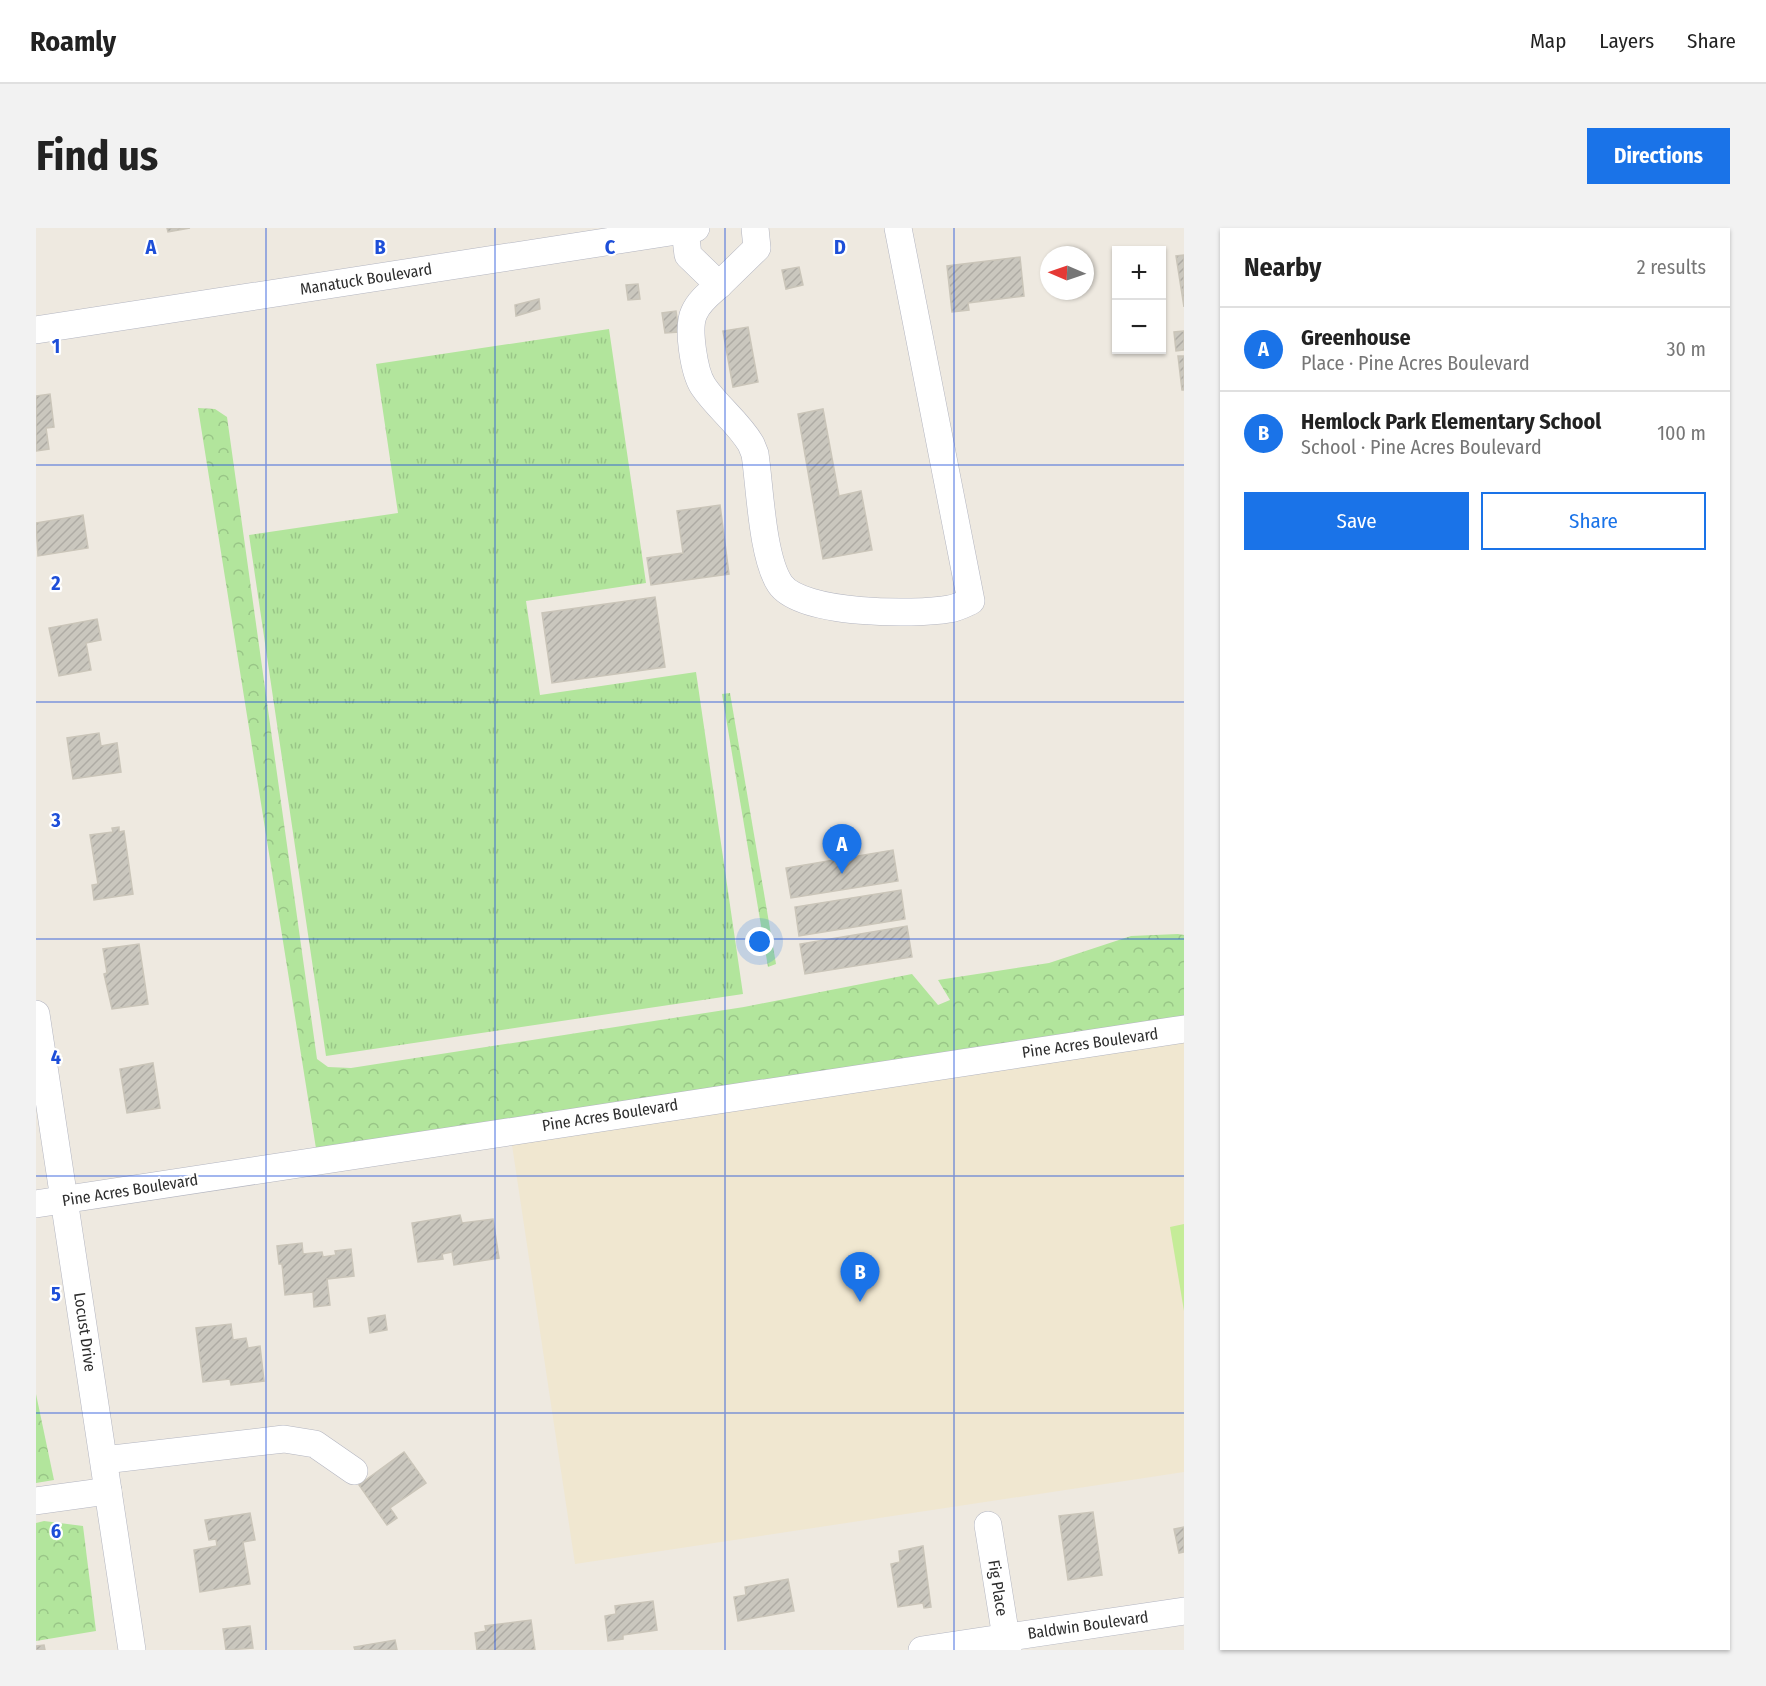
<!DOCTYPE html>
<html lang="en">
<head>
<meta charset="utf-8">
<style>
	body { margin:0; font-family:"Fira Sans Condensed",sans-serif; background:#f2f2f2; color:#222 }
	.controls { position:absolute; right:18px; top:18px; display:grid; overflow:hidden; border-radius:0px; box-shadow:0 2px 4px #0004 }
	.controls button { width:54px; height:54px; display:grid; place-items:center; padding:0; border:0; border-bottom:2px solid #e0e0e0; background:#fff; color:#222; font:30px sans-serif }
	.compass { position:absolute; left:1004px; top:18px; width:54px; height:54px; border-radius:50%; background:#fff; box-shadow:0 2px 4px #0004; rotate:272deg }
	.you { position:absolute; left:724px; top:714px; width:21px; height:21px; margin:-15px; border:4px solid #fff; border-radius:50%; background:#1a73e8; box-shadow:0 0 0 9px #1a73e833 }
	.badge { display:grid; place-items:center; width:39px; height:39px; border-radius:50%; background:#1a73e8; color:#fff; font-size:20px; font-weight:700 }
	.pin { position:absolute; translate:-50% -50px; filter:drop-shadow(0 2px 3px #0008) }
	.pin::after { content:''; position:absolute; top:32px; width:21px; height:18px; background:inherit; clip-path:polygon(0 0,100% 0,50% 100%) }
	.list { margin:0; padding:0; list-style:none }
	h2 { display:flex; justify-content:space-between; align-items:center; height:78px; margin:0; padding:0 24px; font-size:26px }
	h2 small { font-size:20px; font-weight:400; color:#767676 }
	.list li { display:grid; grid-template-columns:39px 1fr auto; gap:18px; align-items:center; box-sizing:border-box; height:84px; padding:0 24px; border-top:2px solid #e0e0e0 }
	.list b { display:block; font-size:22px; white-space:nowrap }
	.list p { margin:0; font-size:20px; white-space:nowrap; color:#767676 }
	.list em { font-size:20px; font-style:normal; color:#767676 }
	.actions { display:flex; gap:12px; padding:18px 24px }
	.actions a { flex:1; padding:14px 0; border:2px solid #1a73e8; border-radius:0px; text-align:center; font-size:21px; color:#1a73e8 }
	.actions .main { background:#1a73e8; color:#fff }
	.map { position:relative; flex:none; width:1148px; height:1422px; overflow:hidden; border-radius:0px }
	header { display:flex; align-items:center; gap:36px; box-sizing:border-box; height:84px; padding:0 30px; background:#fff; border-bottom:2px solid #e0e0e0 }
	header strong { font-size:28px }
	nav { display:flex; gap:33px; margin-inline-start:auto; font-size:21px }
	.intro { display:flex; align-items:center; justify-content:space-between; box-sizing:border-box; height:144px; padding:0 36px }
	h1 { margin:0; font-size:42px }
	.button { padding:15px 27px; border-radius:0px; background:#1a73e8; color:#fff; font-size:21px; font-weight:700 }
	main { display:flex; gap:36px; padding:0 36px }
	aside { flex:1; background:#fff; border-radius:0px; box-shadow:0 2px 4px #0004 }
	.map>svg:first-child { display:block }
	.education { fill:#f0e7d0 }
	.grass { fill:url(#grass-tufts) }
	.forest { fill:url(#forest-crowns) }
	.pitch { fill:#c5ec98 }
	.building { fill:url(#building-hatch); stroke:#cac5b9; stroke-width:1.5 }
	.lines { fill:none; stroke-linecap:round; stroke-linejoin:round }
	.minor-casing { stroke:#b3b5c0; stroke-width:28 }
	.minor { stroke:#fff; stroke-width:27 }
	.grid { fill:none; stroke:#1d4ed8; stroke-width:1.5; stroke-opacity:0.55 }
	.labels { text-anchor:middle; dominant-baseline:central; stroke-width:4.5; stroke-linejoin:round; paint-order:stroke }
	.street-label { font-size:16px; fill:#2d2d2d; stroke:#fff }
	.grid-label { font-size:20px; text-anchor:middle; font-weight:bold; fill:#1d4ed8; stroke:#fff; stroke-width:4.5; stroke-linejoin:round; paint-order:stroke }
</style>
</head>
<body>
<header>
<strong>Roamly</strong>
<nav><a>Map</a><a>Layers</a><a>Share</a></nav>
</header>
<div class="intro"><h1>Find us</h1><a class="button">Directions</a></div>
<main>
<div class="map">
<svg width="1148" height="1422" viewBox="0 0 1148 1422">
	<defs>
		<pattern id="grass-tufts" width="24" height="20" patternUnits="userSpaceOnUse" patternTransform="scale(1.5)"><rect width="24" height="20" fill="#b2e59c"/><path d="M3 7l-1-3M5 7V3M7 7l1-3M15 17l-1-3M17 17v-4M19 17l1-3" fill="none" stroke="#99c587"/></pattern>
		<pattern id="forest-crowns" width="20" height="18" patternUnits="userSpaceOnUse" patternTransform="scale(1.5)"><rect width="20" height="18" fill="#b2e59c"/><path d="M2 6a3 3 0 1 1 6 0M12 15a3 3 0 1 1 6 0" fill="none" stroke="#99c587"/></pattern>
		<pattern id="building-hatch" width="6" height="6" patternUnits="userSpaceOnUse" patternTransform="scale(1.5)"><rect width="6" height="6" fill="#cac7be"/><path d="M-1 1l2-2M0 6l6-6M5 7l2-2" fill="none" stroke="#aeaba4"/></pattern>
	</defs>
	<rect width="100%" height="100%" fill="#eee9e0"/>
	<!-- education -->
	<path class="education" d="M1148 801V1244L539 1336 474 904Z"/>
	<!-- grass -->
	<path class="grass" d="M573 101 610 355 490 373 504 467 660 444 707 766 290 828 213 307 362 285 340 136Z"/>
	<!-- forest -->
	<g class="forest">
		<path d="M162 180 179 181 191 189 281 831 292 839 315 840 708 779 876 746 902 777 914 772 902 752 1013 735 1095 708 1142 706 1148 707V801L282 933Z"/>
		<path d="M694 465 740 736 732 739 686 466Z"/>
		<path d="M0 1166 18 1252 0 1255Z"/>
		<path d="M8 1293 47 1298 60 1403 0 1413V1295Z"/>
	</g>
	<!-- pitch -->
	<path class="pitch" d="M1148 996V1083L1134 999Z"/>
	<!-- building -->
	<g class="building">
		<path d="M131 0H154L132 4Z"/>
		<path d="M1148 27V79L1140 28Z"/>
		<path d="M984 29 988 68 932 75 933 82 916 84 911 38Z"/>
		<path d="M763 39 767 57 750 61 746 42Z"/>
		<path d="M602 56 604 71 592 72 590 57Z"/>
		<path d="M503 71 504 81 480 88 479 77Z"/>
		<path d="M640 83 643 104 629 105 626 85Z"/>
		<path d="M712 99 722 154 697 159 687 103Z"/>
		<path d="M1148 103V122L1140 123 1138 104Z"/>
		<path d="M1142 128H1148V162H1146Z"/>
		<path d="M14 166 18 199 10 200 13 221 0 223V168Z"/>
		<path d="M787 181 803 268 825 263 836 322 787 331 762 186Z"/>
		<path d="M684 277 693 346 615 357 611 330 647 325 641 283Z"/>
		<path d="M47 287 52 320 2 328 0 295Z"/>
		<path d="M619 369 629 439 516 455 506 385Z"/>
		<path d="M61 391 65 412 50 415 55 442 23 448 13 400Z"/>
		<path d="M63 505 65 518 81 515 85 544 37 551 31 510Z"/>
		<path d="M83 599V604L88 603 97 666 58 672 56 657 62 656 54 607 77 604 76 600Z"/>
		<path d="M857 622 862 653 755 670 750 640Z"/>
		<path d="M865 662 869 691 763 708 759 679Z"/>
		<path d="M871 698 876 729 769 746 764 716Z"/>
		<path d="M103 716 112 776 76 781 68 746 71 745 67 721Z"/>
		<path d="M117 835 124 880 91 885 84 841Z"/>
		<path d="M424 987 426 995 457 991 463 1030 418 1037 416 1024 406 1026 407 1031 382 1034 376 995Z"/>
		<path d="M266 1015 267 1026 286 1024 287 1029 300 1027 299 1023 315 1021 318 1048 291 1051 294 1077 278 1079 277 1064 249 1067 246 1036H243L241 1018Z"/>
		<path d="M349 1087 351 1102 334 1105 332 1090Z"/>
		<path d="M195 1096 197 1112 210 1110 212 1120 224 1118 228 1153 195 1157 194 1151 167 1154 160 1100Z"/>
		<path d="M368 1224 390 1255 354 1280 361 1290 351 1297 323 1257Z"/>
		<path d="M1057 1284 1066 1347 1032 1352 1023 1288Z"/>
		<path d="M214 1285 219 1312 207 1314 214 1356 164 1364 158 1322 181 1318 180 1311 173 1312 169 1292Z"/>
		<path d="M1148 1299V1324L1143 1325 1138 1301Z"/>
		<path d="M887 1318 895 1379 888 1380 887 1375 862 1379 855 1336 864 1334 863 1323Z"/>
		<path d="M752 1351 758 1383 702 1393 698 1369 710 1367 709 1359Z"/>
		<path d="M617 1373 621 1402 587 1407V1411L572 1413 569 1388 580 1386 579 1378Z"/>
		<path d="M495 1392 499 1422H441L439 1405 450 1403 449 1398Z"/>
		<path d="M214 1398 217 1420 190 1422 187 1401Z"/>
		<path d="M359 1412 361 1422H319L318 1419Z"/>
		<path d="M8 1417 9 1422H0V1418Z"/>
	</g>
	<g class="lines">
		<defs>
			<g id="minor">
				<path d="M649 2 652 27 683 57C674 65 663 73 658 85 651 100 658 144 667 158 681 179 702 194 715 216L719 226C724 260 726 329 744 356 765 387 880 387 913 381 921 380 928 376 935 373L862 0"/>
				<path d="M683 57 721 20 719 0"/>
				<path d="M0 102 660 0"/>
				<path d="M0 786 96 1422"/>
				<path d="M0 976 1148 801"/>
				<path d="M68 1232 248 1211 279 1216 318 1243"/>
				<path d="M0 1273 72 1263"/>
				<path d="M952 1297 972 1422"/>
				<path d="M886 1422 1148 1383"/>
			</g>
		</defs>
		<!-- minor casing -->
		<use href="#minor" class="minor-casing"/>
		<!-- minor -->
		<use href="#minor" class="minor"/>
	</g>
	<!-- grid -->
	<path class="grid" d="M230 0V1422M459 0V1422M689 0V1422M918 0V1422M0 237H1148M0 474H1148M0 711H1148M0 948H1148M0 1185H1148"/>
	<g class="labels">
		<!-- street labels -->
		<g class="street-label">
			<text transform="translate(330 51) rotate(-9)">Manatuck Boulevard</text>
			<text transform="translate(1054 815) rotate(-8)">Pine Acres Boulevard</text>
			<text transform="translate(574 887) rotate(-9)">Pine Acres Boulevard</text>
			<text transform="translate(94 962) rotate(-9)">Pine Acres Boulevard</text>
			<text transform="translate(49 1104) rotate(82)">Locust Drive</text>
			<text transform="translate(962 1360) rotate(81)">Fig Place</text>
			<text transform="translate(1052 1397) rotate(-8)">Baldwin Boulevard</text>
		</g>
	</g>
	<g class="grid-label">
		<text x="115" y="26">A</text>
		<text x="344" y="26">B</text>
		<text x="574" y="26">C</text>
		<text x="804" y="26">D</text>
		<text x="20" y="125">1</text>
		<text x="20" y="362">2</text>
		<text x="20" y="599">3</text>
		<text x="20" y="836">4</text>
		<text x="20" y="1073">5</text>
		<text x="20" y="1310">6</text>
	</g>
</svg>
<div class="controls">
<button>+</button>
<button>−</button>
</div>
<svg class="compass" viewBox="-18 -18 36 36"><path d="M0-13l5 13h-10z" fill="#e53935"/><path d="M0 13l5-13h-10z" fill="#767676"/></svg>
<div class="you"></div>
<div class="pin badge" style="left:806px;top:646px">A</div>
<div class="pin badge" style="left:824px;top:1074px">B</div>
</div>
<aside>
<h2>Nearby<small>2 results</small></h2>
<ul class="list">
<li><span class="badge">A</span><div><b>Greenhouse</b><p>Place · Pine Acres Boulevard</p></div><em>30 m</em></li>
<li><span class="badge">B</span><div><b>Hemlock Park Elementary School</b><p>School · Pine Acres Boulevard</p></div><em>100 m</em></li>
</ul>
<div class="actions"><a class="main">Save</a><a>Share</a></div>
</aside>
</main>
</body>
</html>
